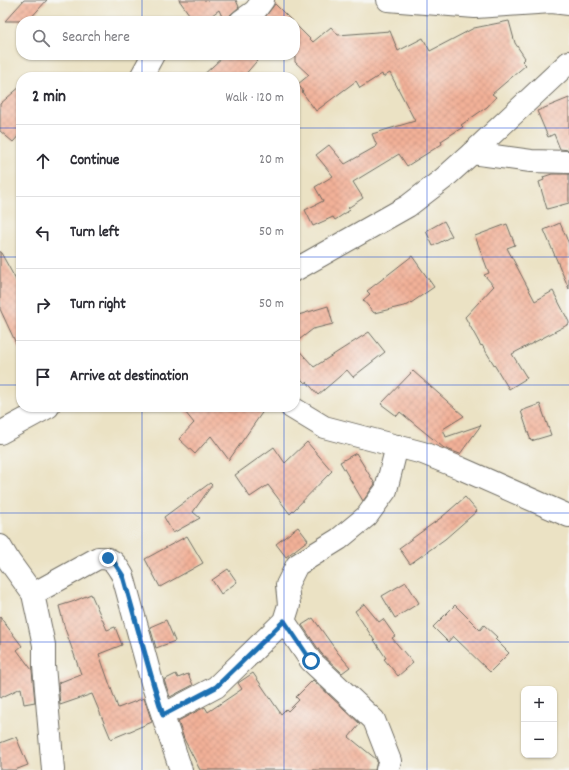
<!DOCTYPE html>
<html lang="en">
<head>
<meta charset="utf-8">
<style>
	body { margin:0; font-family:Dekko,sans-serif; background:#f2f2f3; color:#2b2b33 }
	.controls { position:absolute; right:12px; bottom:12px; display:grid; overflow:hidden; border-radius:8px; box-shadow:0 1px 3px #0004 }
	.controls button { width:36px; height:36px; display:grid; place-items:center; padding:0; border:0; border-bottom:1px solid #e1e1e2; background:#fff; color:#2b2b33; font:20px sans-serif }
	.stop { position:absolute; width:12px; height:12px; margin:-9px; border:3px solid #1f6fb2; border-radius:50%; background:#fff }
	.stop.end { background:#1f6fb2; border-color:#fff; box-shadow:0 1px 4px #0008 }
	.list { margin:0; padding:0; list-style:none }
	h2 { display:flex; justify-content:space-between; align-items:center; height:52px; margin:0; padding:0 16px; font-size:17px }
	h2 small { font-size:13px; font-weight:400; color:#7c7c81 }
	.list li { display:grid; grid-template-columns:26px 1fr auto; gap:12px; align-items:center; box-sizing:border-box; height:72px; padding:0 16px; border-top:1px solid #e1e1e2 }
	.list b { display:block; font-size:15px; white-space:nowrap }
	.list em { font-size:13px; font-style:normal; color:#7c7c81 }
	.icon { flex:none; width:22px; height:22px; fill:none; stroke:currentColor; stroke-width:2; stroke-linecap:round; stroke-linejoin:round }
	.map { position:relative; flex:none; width:569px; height:770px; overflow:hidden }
	.search { position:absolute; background:#fff; box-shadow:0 1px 3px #0004; left:16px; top:16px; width:284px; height:44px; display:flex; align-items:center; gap:10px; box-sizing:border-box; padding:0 14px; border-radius:16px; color:#7c7c81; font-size:15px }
	.panel { position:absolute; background:#fff; box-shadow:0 1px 3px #0004; left:16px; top:72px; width:284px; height:340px; border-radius:16px }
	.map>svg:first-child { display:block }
	.building { fill:url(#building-cross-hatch) }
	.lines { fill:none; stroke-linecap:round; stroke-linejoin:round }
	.street-casing { stroke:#6e6b61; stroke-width:24 }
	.secondary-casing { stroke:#6e6b61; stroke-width:24 }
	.street { stroke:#fff; stroke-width:22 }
	.secondary { stroke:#fff; stroke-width:22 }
	.route { stroke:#1f6fb2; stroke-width:5 }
	.grid { fill:none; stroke:#1d4ed8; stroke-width:1; stroke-opacity:0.55 }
</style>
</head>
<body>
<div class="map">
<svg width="569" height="770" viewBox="0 0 569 770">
	<defs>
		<pattern id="building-cross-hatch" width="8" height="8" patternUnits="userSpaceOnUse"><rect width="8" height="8" fill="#f2b198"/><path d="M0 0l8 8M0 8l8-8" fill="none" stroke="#d09883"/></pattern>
	</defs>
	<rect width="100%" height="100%" fill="#f6f6f2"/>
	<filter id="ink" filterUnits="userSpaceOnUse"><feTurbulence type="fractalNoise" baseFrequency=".025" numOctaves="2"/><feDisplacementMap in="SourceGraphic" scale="8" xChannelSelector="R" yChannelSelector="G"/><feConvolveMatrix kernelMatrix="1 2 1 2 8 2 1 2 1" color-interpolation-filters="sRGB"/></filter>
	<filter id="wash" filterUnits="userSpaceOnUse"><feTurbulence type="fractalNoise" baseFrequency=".012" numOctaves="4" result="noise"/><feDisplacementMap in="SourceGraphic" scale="16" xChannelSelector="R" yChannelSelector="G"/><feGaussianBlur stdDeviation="0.9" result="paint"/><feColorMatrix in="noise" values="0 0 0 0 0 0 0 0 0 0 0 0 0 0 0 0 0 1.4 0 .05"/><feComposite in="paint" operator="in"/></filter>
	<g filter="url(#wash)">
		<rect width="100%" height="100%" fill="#ebe2c4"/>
		<g id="blocks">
			<!-- building -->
			<g class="building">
				<path d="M24 0H47L28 21H5Z"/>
				<path d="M179 0H236L239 7 230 15 229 21H224L219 10 204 21H194Z"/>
				<path d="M275 4 292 21H262Z"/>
				<path d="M509 21 515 43 525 58 522 61 526 65 492 94 496 97 487 107 461 125 463 127 441 141 442 144 407 166 399 154 353 182 363 198 348 208 350 210 335 220 333 217 313 226 305 210 323 201 315 187 333 176 316 155 329 145 345 164 377 146 372 134 415 121 390 73 383 77 382 74 360 88 356 81 316 111 302 92 303 91 298 84 309 75 295 62V24L313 42 331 27 338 35 390 31 398 51 423 38 430 51 474 28Z"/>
				<path d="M225 55H262L243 77H201Z"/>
				<path d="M21 86V133L13 142 0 131V104Z"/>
				<path d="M569 98V150L560 149 554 134 548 137 537 111Z"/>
				<path d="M552 174H569V203L547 209 539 182 544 180 543 177Z"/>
				<path d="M444 221 452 236 433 246 426 231Z"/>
				<path d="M560 223 569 244V289L544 230Z"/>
				<path d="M507 224 515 245 507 248 535 301 553 291 569 322V324L512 354 527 378 509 389 482 345 481 346 465 317 494 286 484 275 489 273 475 236Z"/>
				<path d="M0 251 21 289V354L0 309Z"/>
				<path d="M412 256 434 287 408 305 374 313 363 300 370 294 367 291Z"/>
				<path d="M328 306 333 324 313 329 295 343V316Z"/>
				<path d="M369 332 385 352 353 377 347 370 318 395 307 382 305 383 295 373V346L314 367Z"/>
				<path d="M413 371 464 416 443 429 446 437 481 425 460 454 444 448 400 412 397 416 381 404Z"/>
				<path d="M540 404 551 435 531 441 521 411Z"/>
				<path d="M181 407H266L229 460 211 436 195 454 179 439 194 423Z"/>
				<path d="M307 442 332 471 290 514 268 485 250 497 235 475 274 447 285 463Z"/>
				<path d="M356 453 375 484 363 501 340 462Z"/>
				<path d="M210 483 212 485 193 512 200 518 173 533 164 517Z"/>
				<path d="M465 497 477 511 445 539 410 564 399 548 442 517Z"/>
				<path d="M298 527 308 540 286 557 276 544Z"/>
				<path d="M187 536 203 563 160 587 145 559Z"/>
				<path d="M228 569 237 582 221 594 212 580Z"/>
				<path d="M406 582 419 603 395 618 382 596Z"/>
				<path d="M91 594 107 630 115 627 122 645 99 654 118 708 144 698 152 722 111 739 92 694 60 705 58 683 81 674 65 629 59 606 72 602Z"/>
				<path d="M364 604 379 622 383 619 395 636 392 638 413 663 398 676 384 659 386 658 355 611Z"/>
				<path d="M455 605 480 630 484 625 497 637 495 639 509 653 490 672 453 636 448 642 433 627Z"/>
				<path d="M0 617 22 646 17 650 32 670 35 702 24 704 21 688 0 698Z"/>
				<path d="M313 618 338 653 350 667 342 673 321 653 302 625Z"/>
				<path d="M166 620 175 641 156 648 150 627Z"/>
				<path d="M253 673 281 714 286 709 288 711 299 700 296 697 313 680 360 724 349 737 376 759 377 761 375 770H200L184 739 178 721 205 707 208 712 242 689 238 683Z"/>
				<path d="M176 674 178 678 188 674 193 685 170 697 164 680Z"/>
				<path d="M16 737 28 765 15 770H0V743Z"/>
			</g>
		</g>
	</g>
	<g filter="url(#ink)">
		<use href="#blocks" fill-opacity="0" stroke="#6e6b61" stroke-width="1"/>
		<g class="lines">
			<defs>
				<g id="street">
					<path d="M388 0 475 7 552 2 569 4"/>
					<path d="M241 21 255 11 263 0"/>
					<path d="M141 77 153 55"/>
					<path d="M472 153 531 161 569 162"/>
					<path d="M291 407 324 427 423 453 460 468 569 516"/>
					<path d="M0 546 9 561 33 594 44 645V666L53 770"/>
					<path d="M33 594 98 558C114 558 115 563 123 576L153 686 181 770"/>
					<path d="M284 621 311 661 374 720 390 761 387 770"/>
					<path d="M163 715 216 687 284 621 289 605 287 585 297 565 339 539 367 516 386 490 397 446"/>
				</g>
				<g id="secondary">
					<path d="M295 270 408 206 443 179 472 153 569 62"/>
					<path d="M0 433 48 407"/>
				</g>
			</defs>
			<!-- street casing -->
			<use href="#street" class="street-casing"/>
			<!-- secondary casing -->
			<use href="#secondary" class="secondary-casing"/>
			<!-- street -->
			<use href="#street" class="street"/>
			<!-- secondary -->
			<use href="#secondary" class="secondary"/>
		</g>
	</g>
	<g class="lines" filter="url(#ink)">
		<!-- route -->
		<path class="route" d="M108 558 114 562 123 576 154 686 163 715 216 687 284 621 311 661"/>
	</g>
	<!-- grid -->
	<path class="grid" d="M142 0V21M284 0V21M427 0V770M142 55V77M284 55V77M0 128H21M295 128H569M0 257H21M295 257H569M0 385H21M295 385H569M142 407V770M284 407V770M0 513H569M0 642H569"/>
</svg>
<div class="controls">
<button>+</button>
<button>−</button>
</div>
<div class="stop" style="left:311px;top:661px"></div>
<div class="stop end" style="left:108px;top:558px"></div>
<div class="search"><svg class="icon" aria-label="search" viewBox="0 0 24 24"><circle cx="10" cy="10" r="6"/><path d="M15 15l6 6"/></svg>Search here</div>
<section class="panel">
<h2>2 min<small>Walk · 120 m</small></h2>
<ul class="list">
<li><svg class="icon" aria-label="ahead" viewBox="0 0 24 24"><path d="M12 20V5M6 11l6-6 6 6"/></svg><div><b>Continue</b></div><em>20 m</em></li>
<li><svg class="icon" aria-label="left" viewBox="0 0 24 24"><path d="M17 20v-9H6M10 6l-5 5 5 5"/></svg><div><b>Turn left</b></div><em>50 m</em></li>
<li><svg class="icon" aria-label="right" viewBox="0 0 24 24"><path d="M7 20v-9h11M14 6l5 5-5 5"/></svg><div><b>Turn right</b></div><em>50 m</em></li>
<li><svg class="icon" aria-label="arrive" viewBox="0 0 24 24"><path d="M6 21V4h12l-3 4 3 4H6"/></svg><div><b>Arrive at destination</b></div></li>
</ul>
</section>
</div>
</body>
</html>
